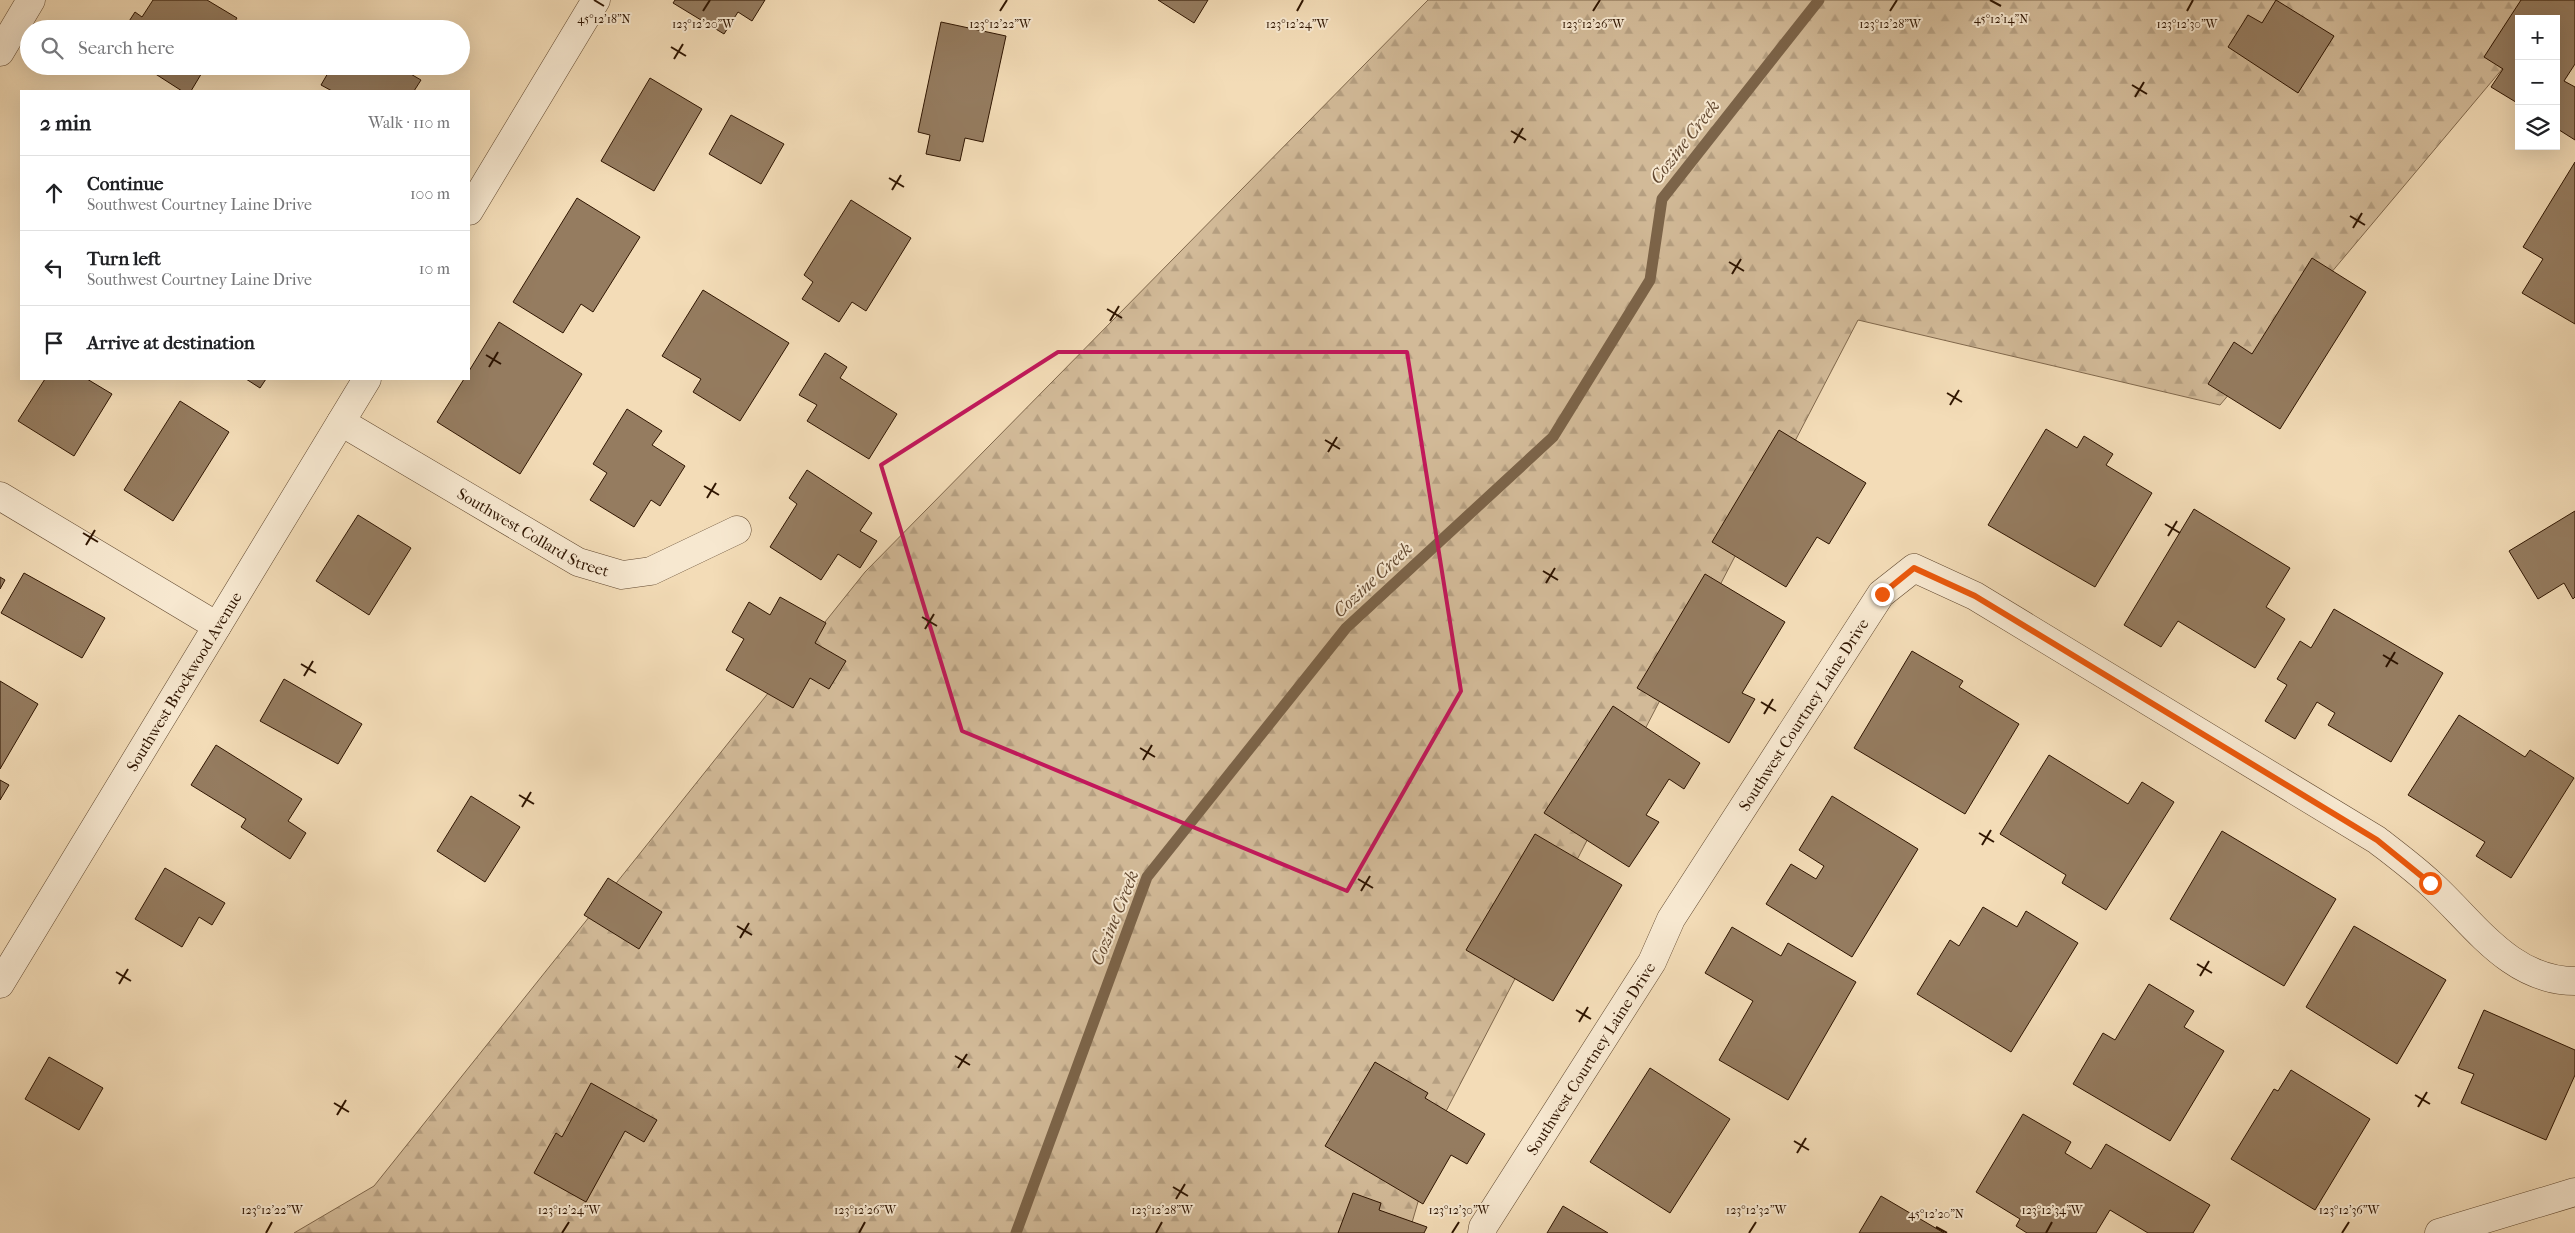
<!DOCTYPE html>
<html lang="en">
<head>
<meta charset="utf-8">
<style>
	body { margin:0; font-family:"IM FELL French Canon",serif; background:#f2f2f2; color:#202124 }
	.controls { position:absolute; right:15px; top:15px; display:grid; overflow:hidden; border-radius:0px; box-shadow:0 5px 20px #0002 }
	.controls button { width:45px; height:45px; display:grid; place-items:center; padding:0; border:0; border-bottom:1px solid #e0e0e0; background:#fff; color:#202124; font:25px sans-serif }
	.stop { position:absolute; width:15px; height:15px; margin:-11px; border:4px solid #ea580c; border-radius:50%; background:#fff }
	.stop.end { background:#ea580c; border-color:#fff; box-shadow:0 1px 5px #0008 }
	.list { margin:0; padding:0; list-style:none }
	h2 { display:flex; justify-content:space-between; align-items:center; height:65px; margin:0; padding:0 20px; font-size:21px }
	h2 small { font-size:16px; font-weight:400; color:#757577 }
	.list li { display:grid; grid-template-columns:32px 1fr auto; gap:15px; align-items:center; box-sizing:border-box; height:75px; padding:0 20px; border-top:1px solid #e0e0e0 }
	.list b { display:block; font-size:19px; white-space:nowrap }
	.list p { margin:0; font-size:16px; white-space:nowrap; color:#757577 }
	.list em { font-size:16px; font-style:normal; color:#757577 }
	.icon { flex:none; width:28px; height:28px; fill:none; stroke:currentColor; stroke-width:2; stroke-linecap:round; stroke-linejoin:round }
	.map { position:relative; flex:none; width:2575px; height:1233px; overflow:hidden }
	.search { position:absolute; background:#fff; box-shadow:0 5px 20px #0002; left:20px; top:20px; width:450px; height:55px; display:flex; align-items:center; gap:12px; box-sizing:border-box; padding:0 18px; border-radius:28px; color:#757577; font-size:19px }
	.panel { position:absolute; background:#fff; box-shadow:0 5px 20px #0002; left:20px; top:90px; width:450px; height:290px; border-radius:0px }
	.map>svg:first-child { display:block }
	.forest { fill:url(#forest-firs); stroke:#80684c }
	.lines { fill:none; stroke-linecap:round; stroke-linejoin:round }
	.stream { stroke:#7c6449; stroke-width:11 }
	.building { fill:#957c60; stroke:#2f1501 }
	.minor-casing { stroke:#60472e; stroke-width:29 }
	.minor { stroke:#f7e8d0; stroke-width:28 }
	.route { stroke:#ea580c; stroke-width:6 }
	.marked { fill:none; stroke:#c2185b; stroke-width:4; stroke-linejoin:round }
	.ticks { fill:none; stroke:#2f1501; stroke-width:2 }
	.labels { text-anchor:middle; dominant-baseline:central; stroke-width:4; stroke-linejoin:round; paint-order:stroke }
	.street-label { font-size:16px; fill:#2f1501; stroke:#f7e8d0 }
	.water-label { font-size:18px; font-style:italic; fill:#634931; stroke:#f7e8d0 }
	.ticks-label { font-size:12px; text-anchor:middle; fill:#2f1501; stroke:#f7e8d0; stroke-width:4; stroke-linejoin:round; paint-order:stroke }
</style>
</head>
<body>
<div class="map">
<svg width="2575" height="1233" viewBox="0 0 2575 1233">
	<defs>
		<pattern id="forest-firs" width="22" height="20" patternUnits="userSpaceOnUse" patternTransform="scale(1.25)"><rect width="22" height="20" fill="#d2ba98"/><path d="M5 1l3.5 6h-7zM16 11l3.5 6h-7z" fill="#b59f81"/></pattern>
	</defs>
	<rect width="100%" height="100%" fill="#f3dcb7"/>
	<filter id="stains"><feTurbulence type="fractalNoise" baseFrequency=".004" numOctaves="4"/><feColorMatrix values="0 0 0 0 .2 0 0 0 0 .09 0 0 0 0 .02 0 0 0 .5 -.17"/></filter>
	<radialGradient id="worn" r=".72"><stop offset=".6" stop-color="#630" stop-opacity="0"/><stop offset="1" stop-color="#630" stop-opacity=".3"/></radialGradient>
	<!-- forest -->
	<path class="forest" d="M1428 0H2560L2519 19V49L2220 405 1858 320 1442 1119 1409 1233H294L374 1186 865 572Z"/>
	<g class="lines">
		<!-- stream -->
		<path class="stream" d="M1016 1233 1147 877 1346 628 1553 437 1650 280 1662 199 1819 0"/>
	</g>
	<!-- building -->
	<g class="building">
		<path d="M153 0H207L237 18 230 29H124L135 12 142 17Z"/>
		<path d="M675 0H765L752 21 738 12 724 34 673 3Z"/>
		<path d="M1158 0H1208L1194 23Z"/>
		<path d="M2276 0 2334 36 2298 93 2228 47 2248 15 2262 23Z"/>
		<path d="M2521 0H2575V64L2564 81 2575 87V140L2556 128V19H2519V104L2491 87 2503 69 2484 57Z"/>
		<path d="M941 22 1006 36 983 142 965 138 960 161 926 154 930 135 918 132Z"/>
		<path d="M143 66H206L191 91H182Z"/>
		<path d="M332 66H397L421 80 414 91H332L321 85Z"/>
		<path d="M650 78 702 109 654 191 601 161Z"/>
		<path d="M731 115 784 144 761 184 709 154Z"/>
		<path d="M2575 162V324L2522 293 2543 259 2523 247Z"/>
		<path d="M577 198 640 237 593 312 581 304 563 333 513 302Z"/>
		<path d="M851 200 911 238 866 311 852 302 839 322 802 299 813 282 804 275Z"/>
		<path d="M2312 258 2366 292 2280 429 2208 384 2234 342 2252 354Z"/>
		<path d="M703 290 789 343 740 421 693 392 701 379 662 356Z"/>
		<path d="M499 322 582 374 520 474 437 422 464 379H469V371Z"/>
		<path d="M825 353 847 367 840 378 897 414 869 459 807 421 817 405 799 395Z"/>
		<path d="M45 379H87L112 394 74 456 18 421Z"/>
		<path d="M246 379H266L260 388Z"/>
		<path d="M180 401 229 432 173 521 124 490Z"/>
		<path d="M627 409 662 431 652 445 685 466 660 506 651 500 634 527 590 500 607 473 593 464Z"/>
		<path d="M2046 429 2077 448 2084 436 2113 454 2106 465 2152 493 2095 587 1988 525Z"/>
		<path d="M1779 430 1866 483 1829 544 1817 537 1786 587 1712 542Z"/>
		<path d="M807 470 872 513 860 531 877 541 860 568 838 554 821 580 770 547 797 504 789 498Z"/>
		<path d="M2194 509 2290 568 2266 607 2285 619 2255 668 2178 621 2161 647 2124 625Z"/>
		<path d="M2575 511V597L2573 599 2564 583 2538 599 2509 551Z"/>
		<path d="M358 515 411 548 369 615 316 581Z"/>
		<path d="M24 573 105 618 82 658 1 613Z"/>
		<path d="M1705 574 1785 622 1742 693 1755 699 1729 743 1637 688Z"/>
		<path d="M0 577 5 580 0 589Z"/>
		<path d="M780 597 826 623 815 643 846 661 829 689 810 678 793 708 726 670 744 639 732 632 749 602 770 615Z"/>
		<path d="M2334 609 2443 673 2391 762 2328 725 2335 713 2317 702 2295 739 2265 721 2287 685 2277 679 2300 641 2311 648Z"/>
		<path d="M1912 651 1963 681 1959 687 2019 724 1965 814 1854 748Z"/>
		<path d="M284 679 362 724 338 764 260 721Z"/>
		<path d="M0 681 38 704 0 769Z"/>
		<path d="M1613 706 1700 763 1684 789 1669 779 1646 815 1659 822 1629 867 1544 813Z"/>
		<path d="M2459 715 2525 757 2530 750 2574 778 2511 878 2476 856 2485 842 2408 795Z"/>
		<path d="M216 745 302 799 288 821 306 833 290 859 241 827 246 819 191 785Z"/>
		<path d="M2049 755 2128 804 2142 782 2174 802 2106 910 2062 883 2066 875 2000 834Z"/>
		<path d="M0 780 9 785 0 800Z"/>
		<path d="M471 796 520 827 485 882 437 851Z"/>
		<path d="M1832 796 1918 849 1852 957 1766 904 1791 864 1816 879 1824 866 1799 850Z"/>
		<path d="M2222 831 2336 899 2284 986 2170 919Z"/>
		<path d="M1535 834 1622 885 1553 1001 1466 950Z"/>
		<path d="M165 868 225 903 212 925 199 917 182 947 135 919Z"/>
		<path d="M608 878 662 912 639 949 584 915Z"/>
		<path d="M1983 907 2017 927 2026 911 2078 943 2011 1052 1917 994 1950 940 1959 946Z"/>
		<path d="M2354 926 2446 980 2397 1064 2306 1007Z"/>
		<path d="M1732 927 1781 956 1788 943 1856 982 1788 1100 1719 1060 1753 1001 1705 973Z"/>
		<path d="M2149 984 2194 1011 2184 1027 2224 1051 2170 1141 2073 1084 2103 1033 2115 1040Z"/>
		<path d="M2484 1010 2575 1050V1075L2546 1140 2461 1103 2474 1074 2458 1068Z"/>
		<path d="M49 1057 103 1088 79 1130 25 1099Z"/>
		<path d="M1375 1062 1428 1093 1425 1098 1485 1134 1467 1164 1451 1155 1423 1204 1325 1146Z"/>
		<path d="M1650 1068 1730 1119 1670 1213 1590 1162Z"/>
		<path d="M2291 1070 2370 1119 2315 1210 2231 1159 2274 1089 2278 1091Z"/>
		<path d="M591 1083 657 1120 644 1142 625 1131 586 1202 534 1173 556 1133 562 1137Z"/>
		<path d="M2023 1114 2071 1142 2065 1153 2091 1169 2106 1144 2210 1205 2193 1233H2148L2110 1210 2096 1233H2027L2016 1226 2020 1219 1976 1192Z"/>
		<path d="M1353 1193 1381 1203 1379 1210 1427 1227 1424 1233H1338Z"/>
		<path d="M1881 1196 1944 1233H1859Z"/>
		<path d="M1563 1206 1608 1233H1547Z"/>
	</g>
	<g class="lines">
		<defs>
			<g id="minor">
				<path d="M0 52 31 0"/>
				<path d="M469 211 596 0"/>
				<path id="s1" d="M341 422 578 562 622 575 651 571 737 530"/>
				<path d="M0 496 217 626"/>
				<path id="s2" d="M0 984 367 379"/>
				<path id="s3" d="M1482 1233 1483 1227 1652 962 1671 919 1881 594 1914 568 1975 596 2377 840C2395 854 2414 868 2431 884 2474 923 2510 981 2575 981"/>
				<path d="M2439 1233 2575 1192"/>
			</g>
		</defs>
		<!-- minor casing -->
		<use href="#minor" class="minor-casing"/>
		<!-- minor -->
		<use href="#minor" class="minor"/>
	</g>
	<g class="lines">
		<!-- route -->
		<path class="route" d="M1882 594 1914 568 1975 596 2377 840 2430 883"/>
	</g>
	<!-- marked area -->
	<path class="marked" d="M1058 352H1407L1461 691 1347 891 962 731 881 465Z"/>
	<!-- ticks -->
	<path class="ticks" d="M594 0 604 6M1990 0 2001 6M703 11 710 0M1000 11 1007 0M1297 11 1303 0M1593 11 1600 0M1890 11 1897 0M2187 11 2193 0M671 47 686 56M674 59 683 44M2132 85 2147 94M2135 97 2144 82M1511 131 1526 140M1514 143 1523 128M889 178 904 187M892 190 901 175M2350 216 2365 225M2353 228 2362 213M1729 262 1744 271M1732 274 1741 259M1107 309 1122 318M1110 321 1119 306M486 355 501 364M489 367 498 352M1947 393 1962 402M1950 405 1959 390M1325 440 1340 449M1328 452 1337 437M704 486 719 495M707 498 716 483M2165 524 2180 533M83 533 98 542M2168 536 2177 521M86 545 95 530M1543 571 1558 580M1546 583 1555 568M922 617 937 626M925 629 934 614M2383 655 2398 664M301 664 316 673M2386 667 2395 652M304 676 313 661M1761 702 1776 711M1764 714 1773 699M1140 748 1155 757M1143 760 1152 745M519 795 534 804M522 807 531 792M1979 833 1994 842M1982 845 1991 830M1358 879 1373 888M1361 891 1370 876M737 926 752 935M740 938 749 923M2197 964 2212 973M116 972 131 981M2200 976 2209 961M119 984 128 969M1576 1010 1591 1019M1579 1022 1588 1007M955 1056 970 1065M958 1068 967 1054M2415 1095 2430 1104M334 1103 349 1112M2418 1107 2427 1092M337 1115 346 1100M1794 1141 1809 1150M1797 1153 1806 1138M1173 1187 1188 1196M1176 1199 1185 1184M1936 1227 1947 1233M266 1233 272 1222M562 1233 569 1222M859 1233 865 1222M1156 1233 1162 1222M1452 1233 1459 1222M1749 1233 1756 1222M2046 1233 2052 1222M2342 1233 2349 1222"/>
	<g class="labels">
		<!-- street labels -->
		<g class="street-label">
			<text stroke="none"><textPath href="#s1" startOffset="222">Southwest Collard Street</textPath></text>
			<text stroke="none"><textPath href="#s2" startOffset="354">Southwest Brockwood Avenue</textPath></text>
			<text stroke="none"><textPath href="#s3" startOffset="611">Southwest Courtney Laine Drive</textPath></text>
			<text stroke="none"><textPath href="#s3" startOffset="206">Southwest Courtney Laine Drive</textPath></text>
		</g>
		<!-- water labels -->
		<g class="water-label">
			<text transform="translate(1685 142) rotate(-52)">Cozine Creek</text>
			<text transform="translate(1373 580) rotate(-43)">Cozine Creek</text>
			<text transform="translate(1115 918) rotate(-68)">Cozine Creek</text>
		</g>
	</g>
	<g class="ticks-label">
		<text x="604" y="23">45°12'18"N</text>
		<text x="2001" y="23">45°12'14"N</text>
		<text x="703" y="28">123°12'20"W</text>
		<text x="1000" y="28">123°12'22"W</text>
		<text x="1297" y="28">123°12'24"W</text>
		<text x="1593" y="28">123°12'26"W</text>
		<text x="1890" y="28">123°12'28"W</text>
		<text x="2187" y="28">123°12'30"W</text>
		<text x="272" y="1214">123°12'22"W</text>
		<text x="569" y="1214">123°12'24"W</text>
		<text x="865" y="1214">123°12'26"W</text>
		<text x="1162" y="1214">123°12'28"W</text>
		<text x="1459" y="1214">123°12'30"W</text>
		<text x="1756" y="1214">123°12'32"W</text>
		<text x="2052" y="1214">123°12'34"W</text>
		<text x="2349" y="1214">123°12'36"W</text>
		<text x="1936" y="1218">45°12'20"N</text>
	</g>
	<rect width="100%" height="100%" filter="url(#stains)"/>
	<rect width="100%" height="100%" fill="url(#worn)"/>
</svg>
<div class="controls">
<button>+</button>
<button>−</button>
<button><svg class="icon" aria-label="layers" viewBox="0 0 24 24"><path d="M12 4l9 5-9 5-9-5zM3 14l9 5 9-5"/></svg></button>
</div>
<div class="stop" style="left:2430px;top:883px"></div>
<div class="stop end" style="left:1882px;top:594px"></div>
<div class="search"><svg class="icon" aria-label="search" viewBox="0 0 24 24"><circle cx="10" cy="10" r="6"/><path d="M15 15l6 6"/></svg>Search here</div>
<section class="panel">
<h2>2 min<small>Walk · 110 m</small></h2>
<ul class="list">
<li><svg class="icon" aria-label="ahead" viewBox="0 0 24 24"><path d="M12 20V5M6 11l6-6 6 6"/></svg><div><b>Continue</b><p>Southwest Courtney Laine Drive</p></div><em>100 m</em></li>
<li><svg class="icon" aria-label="left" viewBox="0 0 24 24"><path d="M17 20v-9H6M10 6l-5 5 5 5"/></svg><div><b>Turn left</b><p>Southwest Courtney Laine Drive</p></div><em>10 m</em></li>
<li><svg class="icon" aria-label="arrive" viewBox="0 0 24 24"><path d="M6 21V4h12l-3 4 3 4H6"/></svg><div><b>Arrive at destination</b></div></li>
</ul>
</section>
</div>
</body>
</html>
